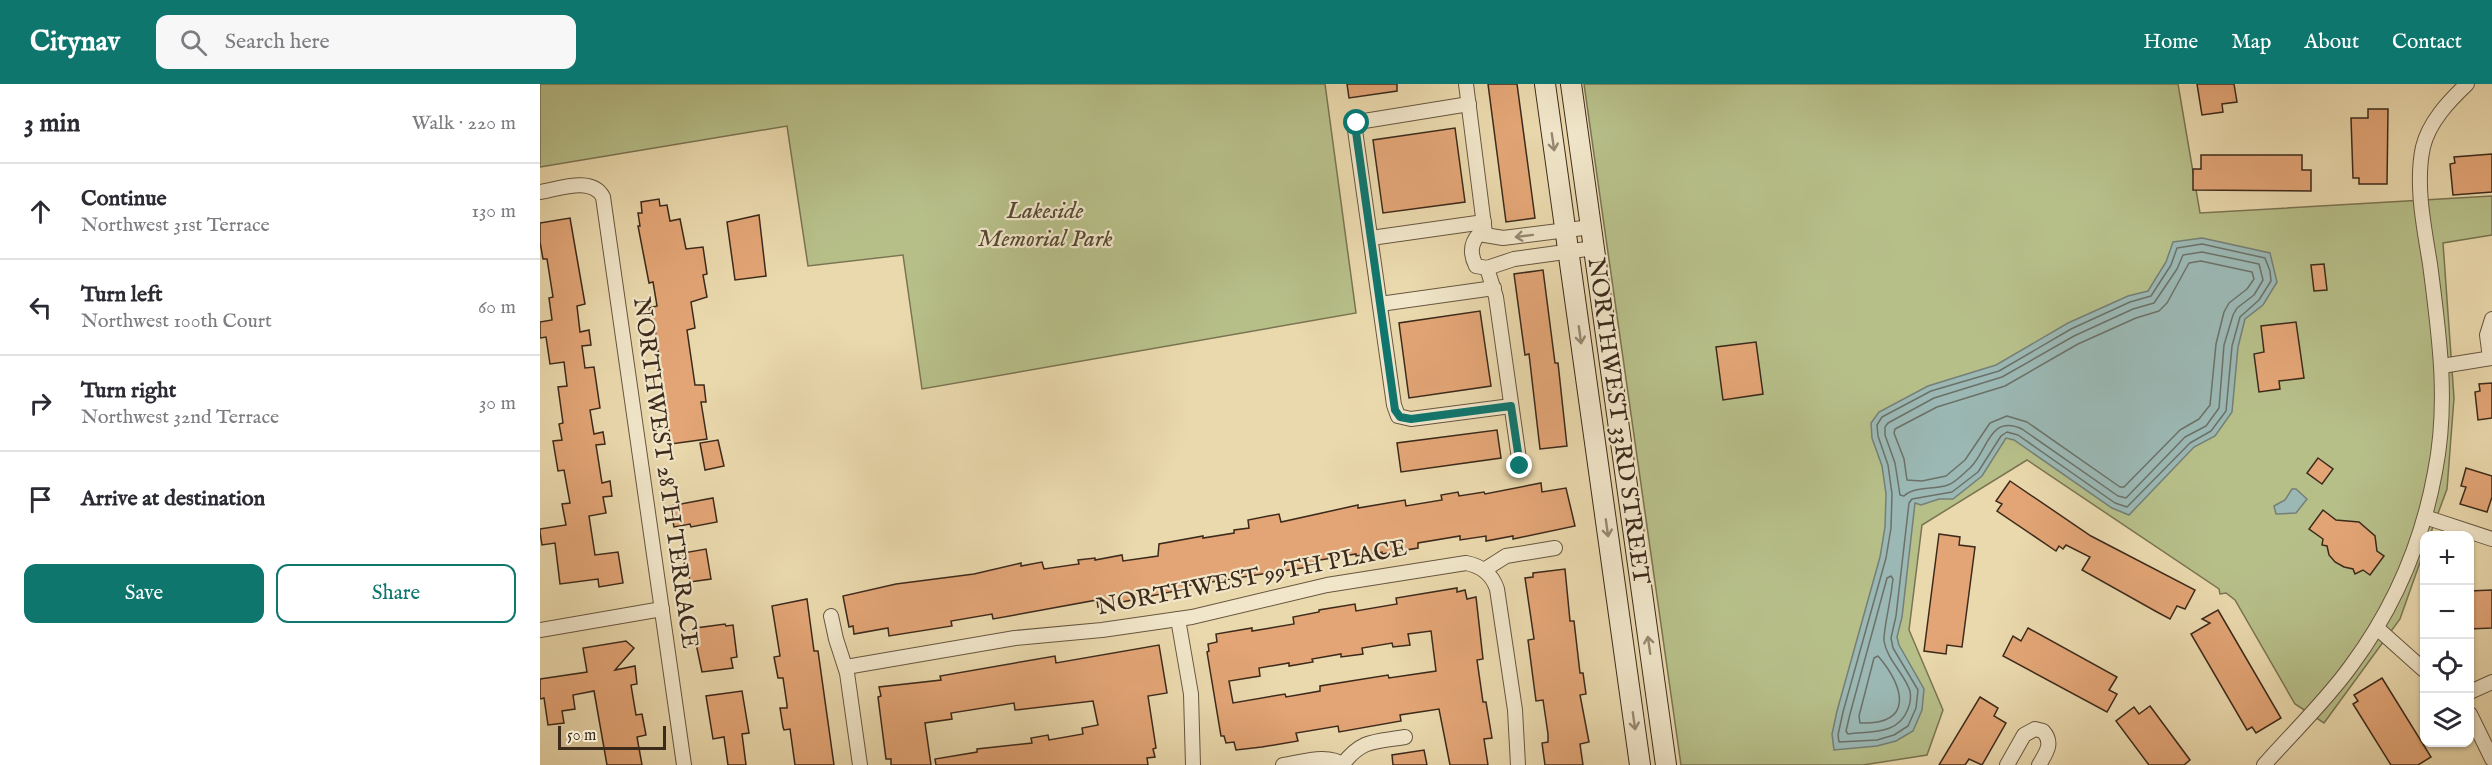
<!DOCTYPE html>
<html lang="en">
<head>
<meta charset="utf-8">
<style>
	body { margin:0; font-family:"IM FELL English",serif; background:#f7f7f7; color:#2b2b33 }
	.controls { position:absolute; right:18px; bottom:18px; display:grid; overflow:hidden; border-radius:12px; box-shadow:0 2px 4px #0004 }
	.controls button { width:54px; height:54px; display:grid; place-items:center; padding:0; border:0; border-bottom:2px solid #e1e1e2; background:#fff; color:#2b2b33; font:30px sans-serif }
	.scale { position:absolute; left:18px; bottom:15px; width:108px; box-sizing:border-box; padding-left:6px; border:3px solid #3c2a1b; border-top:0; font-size:16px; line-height:21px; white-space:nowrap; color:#3c2a1b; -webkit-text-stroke:4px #f1e6ca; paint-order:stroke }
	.stop { position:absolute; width:18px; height:18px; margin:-14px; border:4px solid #0f766e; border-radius:50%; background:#fff }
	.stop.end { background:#0f766e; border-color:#fff; box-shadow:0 2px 6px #0008 }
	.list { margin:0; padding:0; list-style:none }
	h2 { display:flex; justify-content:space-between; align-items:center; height:78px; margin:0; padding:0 24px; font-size:26px }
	h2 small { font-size:20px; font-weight:400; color:#7c7c81 }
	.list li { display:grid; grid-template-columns:39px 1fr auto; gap:18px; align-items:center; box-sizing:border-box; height:96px; padding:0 24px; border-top:2px solid #e1e1e2 }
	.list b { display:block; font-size:22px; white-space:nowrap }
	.list p { margin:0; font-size:20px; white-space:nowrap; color:#7c7c81 }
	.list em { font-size:20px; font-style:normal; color:#7c7c81 }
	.actions { display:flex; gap:12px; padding:18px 24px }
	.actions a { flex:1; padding:14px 0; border:2px solid #0f766e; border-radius:12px; text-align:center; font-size:21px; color:#0f766e }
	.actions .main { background:#0f766e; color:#fff }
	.icon { flex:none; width:33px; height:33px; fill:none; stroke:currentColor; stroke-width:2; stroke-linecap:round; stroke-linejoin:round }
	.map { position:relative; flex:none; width:1952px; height:681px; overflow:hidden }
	header { display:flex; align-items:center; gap:36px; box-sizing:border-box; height:84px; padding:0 30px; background:#0f766e; color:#fff }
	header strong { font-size:28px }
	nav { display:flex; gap:33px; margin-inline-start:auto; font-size:21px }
	.search { width:420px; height:54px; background:#f7f7f7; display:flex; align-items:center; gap:15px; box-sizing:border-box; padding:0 21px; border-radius:12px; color:#7c7c81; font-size:22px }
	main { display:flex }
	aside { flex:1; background:#fff }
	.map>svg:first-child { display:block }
	.green { fill:#b7bf89; stroke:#7a7452; stroke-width:1.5 }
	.water { fill:#9bb8b4; stroke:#757f77; stroke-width:1.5 }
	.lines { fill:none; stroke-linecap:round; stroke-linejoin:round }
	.shore { stroke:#6c7168; stroke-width:1.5 }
	.building { fill:#e3a576; stroke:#3c2a1b; stroke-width:1.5; fill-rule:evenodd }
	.street-casing { stroke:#685640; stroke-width:16 }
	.secondary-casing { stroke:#3c2a1b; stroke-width:22 }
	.street { stroke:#f1e6ca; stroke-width:14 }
	.secondary { stroke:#f1e6ca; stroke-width:20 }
	.oneway { stroke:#968872 }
	.route { stroke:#0f766e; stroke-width:8 }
	.labels { text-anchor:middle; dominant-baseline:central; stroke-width:4.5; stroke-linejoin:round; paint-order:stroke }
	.park-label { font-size:24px; font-style:italic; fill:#554831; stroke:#f1e6ca }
	.street-label { font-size:24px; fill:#3c2a1b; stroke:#f1e6ca }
</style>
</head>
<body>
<header>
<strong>Citynav</strong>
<div class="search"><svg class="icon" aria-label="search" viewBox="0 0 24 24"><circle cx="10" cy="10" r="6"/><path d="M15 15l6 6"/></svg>Search here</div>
<nav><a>Home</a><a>Map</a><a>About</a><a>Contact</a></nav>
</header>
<main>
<aside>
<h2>3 min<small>Walk · 220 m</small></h2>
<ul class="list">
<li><svg class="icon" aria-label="ahead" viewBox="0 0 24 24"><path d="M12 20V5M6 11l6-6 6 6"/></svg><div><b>Continue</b><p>Northwest 31st Terrace</p></div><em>130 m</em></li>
<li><svg class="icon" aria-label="left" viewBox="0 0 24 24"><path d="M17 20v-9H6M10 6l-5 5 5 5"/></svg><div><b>Turn left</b><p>Northwest 100th Court</p></div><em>60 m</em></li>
<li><svg class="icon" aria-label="right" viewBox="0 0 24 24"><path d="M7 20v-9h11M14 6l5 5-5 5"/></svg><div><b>Turn right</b><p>Northwest 32nd Terrace</p></div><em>30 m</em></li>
<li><svg class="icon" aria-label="arrive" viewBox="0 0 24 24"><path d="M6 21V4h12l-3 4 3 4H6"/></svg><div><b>Arrive at destination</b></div></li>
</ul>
<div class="actions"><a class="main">Save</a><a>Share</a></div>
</aside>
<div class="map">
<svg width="1952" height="681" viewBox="0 0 1952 681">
	<rect width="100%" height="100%" fill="#ead9ad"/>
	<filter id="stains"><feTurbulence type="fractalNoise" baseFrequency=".00333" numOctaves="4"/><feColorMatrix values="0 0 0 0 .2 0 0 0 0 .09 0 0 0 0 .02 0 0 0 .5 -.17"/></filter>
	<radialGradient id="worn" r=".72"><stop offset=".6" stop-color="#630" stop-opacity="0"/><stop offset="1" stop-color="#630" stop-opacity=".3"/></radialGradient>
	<!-- green -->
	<g class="green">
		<path d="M0 0H785L816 229 382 305 363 171 268 182 247 42 0 83Z"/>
		<path d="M1044 0H1638L1660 129 1952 112V151L1903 159 1914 314 1907 405 1890 451 1884 452V467L1860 535 1784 639 1755 620 1695 516 1686 509 1680 510 1679 505 1487 376 1382 441 1369 546 1403 626 1387 671 1323 681H1141Z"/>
	</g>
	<!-- water -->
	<g class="water">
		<path d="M1662 154 1730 169 1737 198 1723 221 1705 235 1698 263 1692 328 1675 352 1654 363 1589 431 1572 424 1474 356 1466 354 1442 392 1413 415H1399L1381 421 1375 419 1362 533 1357 553 1359 561 1384 605 1382 626 1373 647 1356 657 1337 662 1294 666 1292 650 1297 627 1340 473 1345 443 1346 410 1342 382 1332 354 1331 339 1339 328 1388 302 1456 281 1528 239 1588 212 1608 207 1626 178 1633 158Z"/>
		<path d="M1752 405H1756L1767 415 1756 429 1736 430 1734 422 1745 416Z"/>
	</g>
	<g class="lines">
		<!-- shore -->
		<g class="shore">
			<path d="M1662 160 1725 174 1730 187 1731 197 1719 216 1700 233 1692 262 1686 327 1671 347 1650 359 1587 423 1575 419 1478 351 1467 348 1461 352 1438 388 1412 408 1372 415 1369 419 1356 532 1351 554 1353 564 1378 606 1376 624 1368 642 1354 651 1337 656 1299 658 1298 651 1303 628 1346 474 1351 444 1352 410 1348 381 1338 352 1337 341 1342 333 1391 307 1459 287 1531 245 1590 218 1611 212 1631 181 1637 164Z"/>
			<path d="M1662 168 1719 180 1723 196 1714 211 1697 224 1693 231 1684 261 1679 324 1666 342 1645 353 1586 414 1578 412 1482 345C1449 330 1448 367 1430 384 1424 389 1415 399 1408 401 1393 406 1375 402 1364 412L1360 411 1355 379 1345 351V343L1348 339 1394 314 1462 293 1534 252 1593 225 1614 219 1637 185 1643 171Z"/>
			<path d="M1661 177 1712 188 1714 195 1707 205 1689 219 1684 228 1676 260 1670 321 1659 335 1640 346 1584 403H1580L1487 338 1467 332 1450 339 1425 376 1406 392 1382 397 1367 396 1364 375 1354 349 1355 345 1397 323 1465 302 1538 260 1596 234 1619 227 1627 219 1649 179Z"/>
			<path d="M1351 492 1353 495 1352 502C1351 515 1343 548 1344 557 1347 576 1364 589 1370 607 1371 612 1370 620 1368 625 1358 651 1332 647 1308 650L1306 647 1310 630 1347 494Z"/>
			<path d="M1338 572C1365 603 1374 641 1320 639L1319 632 1334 574Z"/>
		</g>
	</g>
	<!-- building -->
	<g class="building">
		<path d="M807 0H857V7L809 14Z"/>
		<path d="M948 0H977L995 134 966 138Z"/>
		<path d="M1657 0H1694L1697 18 1682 20 1683 28 1662 31Z"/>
		<path d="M1828 25H1848L1847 100H1819V94H1813L1811 34H1828Z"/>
		<path d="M915 44 925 118 843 129 833 56Z"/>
		<path d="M1952 70V108L1913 111 1910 80 1915 79 1914 73Z"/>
		<path d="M1661 71H1762V86H1771V107L1653 106V85H1661Z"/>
		<path d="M119 115 120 122 127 121 130 137 140 135 146 165 163 163 167 190 163 191 167 213 151 218 155 244 147 246 155 301H164L166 318H161L167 355 131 360 114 238 111 239 109 224 117 222 113 198 109 199 98 142H100L98 129H102L101 118Z"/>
		<path d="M219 131 226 192 195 196 187 138Z"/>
		<path d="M30 134 45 220 37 222 40 248 49 246 51 261 42 262 45 284 54 283 60 324 50 326 54 350 63 348 65 360 56 361 62 399 70 397 72 412 63 413 66 429 49 432 55 471 78 468 83 499 59 503 58 495 20 500 15 459 2 461 0 448V445L26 441 22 420 30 419 24 386 18 387 13 357 22 356 19 340 23 339 18 303 27 302 24 278 10 280 6 253 0 254V238L12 236 9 214 13 213 7 175H3L0 158V139Z"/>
		<path d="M1784 180 1787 206 1774 207 1771 181Z"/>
		<path d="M1003 186 1015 279H1018L1027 362 1000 365 989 270 985 271 974 190Z"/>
		<path d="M940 227 951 302 869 314 859 239Z"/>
		<path d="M1756 238 1764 294 1739 297 1740 305 1719 308 1714 270 1724 268 1721 242Z"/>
		<path d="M1216 258 1223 310 1183 316 1176 263Z"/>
		<path d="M1952 299V334L1938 336 1935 308 1940 307 1939 300Z"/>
		<path d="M957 346 961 374 861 388 857 359Z"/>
		<path d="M178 356 184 382 165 386 160 359Z"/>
		<path d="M1778 374 1793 385 1782 400 1767 389Z"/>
		<path d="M1926 384 1952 392V413L1947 428 1920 420 1926 403 1921 402Z"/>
		<path d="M1470 397 1551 452 1655 506 1645 525 1637 522 1630 535 1617 528 1542 486 1550 473 1526 461 1523 465 1519 462 1516 467 1457 427 1462 420 1456 417Z"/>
		<path d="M1001 399 1002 408 1026 404 1035 442 973 455V452L946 457V452L920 456V452L878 459V464L842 470V468L816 472V470L774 477 775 482 645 502V505L558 523 557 516 453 535 452 530 411 537 412 542 349 552 348 544 314 550 313 542 309 543 303 512 356 500 434 490 481 479V482L502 478 504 485 539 480 538 476 555 474V476L582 471 583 477 618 472 619 460 663 452V454L694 449V446L709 444 708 436 739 430 741 438 818 421V424L865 416 866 422 902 416 901 411 918 408 919 412 944 408 945 410Z"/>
		<path d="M173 414 177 438 151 443 150 440 134 443 130 422Z"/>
		<path d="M1783 426 1796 436 1819 438 1835 452 1837 467 1844 472 1830 491 1823 486 1815 490 1813 485 1804 483 1795 478 1789 471 1787 462 1782 461 1783 455 1769 445Z"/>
		<path d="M1399 450 1420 453 1419 461 1435 463 1422 563 1407 561 1406 570 1384 567Z"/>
		<path d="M166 465 171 495 150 498 149 491 146 492 143 469Z"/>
		<path d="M1025 485 1030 537H1034L1040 589H1043L1046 610 1040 611 1049 658 1040 660 1043 681H1005L1002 659 1008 658V650L1003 616 996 617 988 556 994 555 985 494 993 493V489Z"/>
		<path d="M917 504V508L925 506 927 515 936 513 943 575 937 576 943 618H946L952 654 944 655 948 681H910L899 625 860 631 861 637 799 648 798 642 756 649 758 657 722 663 696 666 694 658 686 659 684 652H681L667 568 669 567 668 560 677 558 676 550 712 544V547L754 540 753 533 779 528V526L815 520 816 527 857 520 856 514ZM891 547 896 587 849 594 848 591 780 602V607L746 613 745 610 693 619 689 597 720 592 719 584 749 579V582L773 578 772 575 801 570V573L823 570 822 564 852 559 853 563 870 561 868 550Z"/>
		<path d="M1952 506V544L1929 545V507Z"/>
		<path d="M267 515 274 567H278L294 681H255L250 645 244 646 243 643 240 624H247V621L243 594H238L234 573 240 572 232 522Z"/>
		<path d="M1678 526 1741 634 1716 649 1712 643 1707 646 1651 550 1670 539 1662 535Z"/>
		<path d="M185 540 186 542 193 541 197 573 191 574 193 584 162 588 155 555H157L156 544Z"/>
		<path d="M1488 544 1577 593 1569 606 1577 610 1567 628 1463 572 1473 552 1481 557Z"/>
		<path d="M86 557 94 564 75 586 95 582 97 600 91 601 96 631 102 630 106 651 97 653 102 681H67L54 607 33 611 35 625 22 627 24 639 8 641 4 614 0 615V595L47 588 43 564Z"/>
		<path d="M619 561 627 609 608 612 616 664 613 665 615 673 607 674 608 681H396L395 675 437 668V665L492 659 491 654 508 651 509 656 543 650 542 644 558 641 553 617 475 626 474 619 411 629 412 635 385 639 391 681H351V675H346L338 613 341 612 339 603 401 596 400 592 515 572 516 579Z"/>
		<path d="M1842 594 1891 673 1878 681H1851L1813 620 1818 617 1814 611Z"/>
		<path d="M202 607 209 649 202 650 206 681H188L184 653 173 655 166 612Z"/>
		<path d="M1440 613 1458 624 1454 632 1466 639 1442 681 1429 675 1425 681H1399Z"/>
		<path d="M1610 622 1650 676 1644 681H1609L1576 637 1594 623 1599 630Z"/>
		<path d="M884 666 887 681H853L852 671Z"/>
	</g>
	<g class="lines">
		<defs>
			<g id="street">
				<path d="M926 0 945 149"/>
				<path d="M929 20 818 38 815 46 854 321 858 332 871 335 971 322"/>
				<path d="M0 108C19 105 52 92 63 113L144 681"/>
				<path d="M1051 143 963 154 939 150C930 160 930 170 936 182L947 184 974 175 1054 164"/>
				<path d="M831 154 944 138"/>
				<path d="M947 184 956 213 980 382"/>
				<path d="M840 220 954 204"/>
				<path d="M1950 274 1947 251 1952 235"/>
				<path d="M1902 282 1952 274"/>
				<path d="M1885 433 1952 455"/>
				<path d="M944 486 966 472 1015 464"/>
				<path d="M291 532 296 555 307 589 320 681"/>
				<path d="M638 535 651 610 653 681"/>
				<path d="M1837 544 1884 586"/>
				<path d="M0 546 122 525"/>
				<path d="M306 583 475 554 562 546 652 533 787 501 926 479C942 482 952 490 957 505L975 626 978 681"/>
				<path d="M1930 608 1952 598"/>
				<path d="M1930 630 1952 675"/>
				<path d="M803 680C822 655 835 658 865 653"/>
				<path d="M743 681C763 678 787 669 804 681"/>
				<path d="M1467 681 1484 651 1495 645 1503 647C1514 659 1506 669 1499 681"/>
				<path d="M1724 681C1753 648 1785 618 1811 582 1854 524 1882 459 1895 388 1909 318 1899 250 1890 180 1884 143 1875 100 1883 63 1889 38 1909 17 1927 0"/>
			</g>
			<g id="secondary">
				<path d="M1005 0 1100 681"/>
				<path d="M1031 0 1126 681"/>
			</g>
		</defs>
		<!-- street casing -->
		<use href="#street" class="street-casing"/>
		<!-- secondary casing -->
		<use href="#secondary" class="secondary-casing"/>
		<!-- street -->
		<use href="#street" class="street"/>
		<!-- secondary -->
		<use href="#secondary" class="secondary"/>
	</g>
	<!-- one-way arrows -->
	<defs><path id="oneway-shaft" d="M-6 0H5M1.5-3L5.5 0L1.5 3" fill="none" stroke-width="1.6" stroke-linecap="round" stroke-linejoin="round" transform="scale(1.5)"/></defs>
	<g class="oneway">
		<use href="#oneway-shaft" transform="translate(1013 58) rotate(82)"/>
		<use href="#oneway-shaft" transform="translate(984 152) rotate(173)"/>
		<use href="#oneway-shaft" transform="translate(1040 251) rotate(82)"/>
		<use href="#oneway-shaft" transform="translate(1067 444) rotate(82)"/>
		<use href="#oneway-shaft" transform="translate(1109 561) rotate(-98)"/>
		<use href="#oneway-shaft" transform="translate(1094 637) rotate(82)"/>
	</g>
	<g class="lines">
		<!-- route -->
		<path class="route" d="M817 39 816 48 855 326 860 333 871 335 971 322 980 382"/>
	</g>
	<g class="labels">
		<!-- park labels -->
		<g class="park-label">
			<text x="505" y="127">Lakeside<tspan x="505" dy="28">Memorial Park</tspan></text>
		</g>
		<!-- street labels -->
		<g class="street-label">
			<text transform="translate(1078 337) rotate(82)">NORTHWEST 33RD STREET</text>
			<text transform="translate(125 389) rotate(82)">NORTHWEST 28TH TERRACE</text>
			<text transform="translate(712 494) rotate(-11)">NORTHWEST 99TH PLACE</text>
		</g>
	</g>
	<rect width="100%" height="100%" filter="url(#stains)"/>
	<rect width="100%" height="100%" fill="url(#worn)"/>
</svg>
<div class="controls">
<button>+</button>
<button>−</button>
<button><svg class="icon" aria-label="locate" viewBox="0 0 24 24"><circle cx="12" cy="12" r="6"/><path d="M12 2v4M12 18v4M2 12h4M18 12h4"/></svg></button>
<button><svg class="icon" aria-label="layers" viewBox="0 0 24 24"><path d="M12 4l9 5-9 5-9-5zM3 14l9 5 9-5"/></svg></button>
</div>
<div class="scale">50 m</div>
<div class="stop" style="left:817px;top:39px"></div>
<div class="stop end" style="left:980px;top:382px"></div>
</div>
</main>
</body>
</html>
